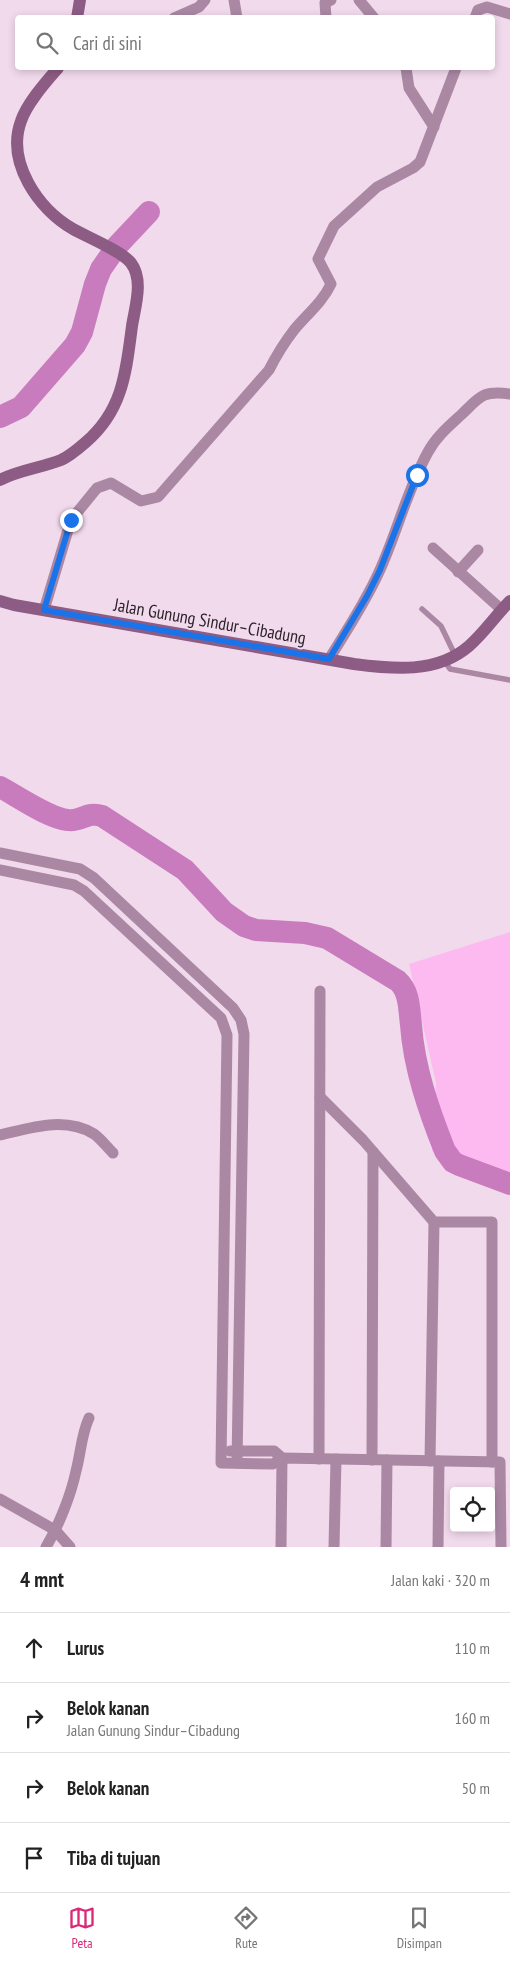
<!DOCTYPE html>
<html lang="id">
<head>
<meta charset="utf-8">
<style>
	body { margin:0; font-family:"PT Sans Narrow",sans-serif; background:#f2f2f2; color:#222 }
	.controls { position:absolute; right:15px; bottom:15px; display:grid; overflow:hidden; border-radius:5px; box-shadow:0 2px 8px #0003 }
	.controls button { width:45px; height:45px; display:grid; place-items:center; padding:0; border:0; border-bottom:1px solid #e0e0e0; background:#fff; color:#222; font:25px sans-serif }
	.stop { position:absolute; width:15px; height:15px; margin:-11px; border:4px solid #1a73e8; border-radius:50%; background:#fff }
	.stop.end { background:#1a73e8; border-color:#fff; box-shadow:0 1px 5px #0008 }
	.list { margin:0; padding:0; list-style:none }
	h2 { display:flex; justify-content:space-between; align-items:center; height:65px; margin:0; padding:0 20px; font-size:21px }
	h2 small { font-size:16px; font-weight:400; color:#767676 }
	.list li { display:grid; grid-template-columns:32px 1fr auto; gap:15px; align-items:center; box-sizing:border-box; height:70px; padding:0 20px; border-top:1px solid #e0e0e0 }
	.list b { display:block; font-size:19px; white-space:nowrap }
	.list p { margin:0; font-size:16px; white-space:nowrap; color:#767676 }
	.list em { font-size:16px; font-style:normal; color:#767676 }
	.icon { flex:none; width:28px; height:28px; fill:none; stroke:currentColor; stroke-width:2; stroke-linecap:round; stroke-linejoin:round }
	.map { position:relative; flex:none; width:510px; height:1547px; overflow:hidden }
	.search { position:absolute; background:#fff; box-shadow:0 2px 8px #0003; left:15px; right:15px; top:15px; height:55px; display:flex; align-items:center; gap:12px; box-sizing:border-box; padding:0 18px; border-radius:5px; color:#767676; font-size:19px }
	.sheet { height:345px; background:#fff }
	nav { display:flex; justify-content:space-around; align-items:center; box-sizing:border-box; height:70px; border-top:1px solid #e0e0e0; background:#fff; font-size:14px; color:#767676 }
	nav a { display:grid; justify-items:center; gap:2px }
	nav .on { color:#db2777 }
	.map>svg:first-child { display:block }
	.green { fill:#fdbaf1 }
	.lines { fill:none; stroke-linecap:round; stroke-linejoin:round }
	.river { stroke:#c97cbd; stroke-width:22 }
	.lane { stroke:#aa88a4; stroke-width:5.5 }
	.street { stroke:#aa88a4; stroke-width:11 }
	.secondary { stroke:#8d5c85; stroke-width:12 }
	.route { stroke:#1a73e8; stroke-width:6 }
	.labels { text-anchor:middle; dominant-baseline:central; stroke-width:4; stroke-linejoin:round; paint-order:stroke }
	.street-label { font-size:18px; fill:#2b2229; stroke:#f2daed }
</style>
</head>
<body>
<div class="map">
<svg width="510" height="1547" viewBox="0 0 510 1547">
	<rect width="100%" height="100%" fill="#f2daed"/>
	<!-- green -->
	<path class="green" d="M510 932V1184L475 1177 432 1151 436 1083 409 964Z"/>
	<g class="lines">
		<!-- river -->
		<g class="river">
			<path d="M0 417 21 407 75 345 82 332 95 284 101 269 117 246 149 212"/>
			<path d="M0 787C17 796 50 819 68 820 81 822 87 811 102 816L185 870 224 912 244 926 256 930 305 933 327 938 398 981C410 992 409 1010 411 1025 414 1068 429 1111 445 1151L453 1162 459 1165 510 1184"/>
		</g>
		<!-- lane -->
		<g class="lane">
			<path d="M422 609 441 626 455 655"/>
			<path d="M444 660 450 669 510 680"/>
		</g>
		<!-- street -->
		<g class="street">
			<path d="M234 0 237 18"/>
			<path d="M359 0 374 18"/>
			<path d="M174 18 199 7 205 0"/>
			<path d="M326 18 325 3 331 0"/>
			<path d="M475 18 478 10 487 7 510 14"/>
			<path d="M406 68 409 88 434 127"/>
			<path d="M433 548 502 610"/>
			<path d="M458 572 478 550"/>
			<path d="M44 610 71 520 97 488 111 483 141 501 158 497 269 370C276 356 284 343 294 330 307 314 322 303 331 284L318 259 334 226 377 187 413 168 420 162 456 68"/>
			<path d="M329 659C347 630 365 603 379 572 397 533 407 490 428 452 436 437 449 426 461 415 480 397 482 390 510 394"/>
			<path d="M0 853 80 869 94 878 233 1008 241 1020 244 1034 237 1463"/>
			<path d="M0 870 74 885 84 891 221 1018 227 1035 221 1463 273 1464 282 1458 500 1462 501 1547"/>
			<path d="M320 1097 363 1140 434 1222H492V1462"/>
			<path d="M0 1135C30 1128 65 1116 94 1134 101 1139 107 1147 113 1153"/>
			<path d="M230 1451H274L282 1458 281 1547"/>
			<path d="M319 1459 320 991"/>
			<path d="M372 1460 373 1152"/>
			<path d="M430 1461 434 1222"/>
			<path d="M0 1499 55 1530 70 1547"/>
			<path d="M46 1547C59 1525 71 1495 76 1471 81 1453 81 1435 89 1418"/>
			<path d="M334 1547 336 1459"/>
			<path d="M386 1547 387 1460"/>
			<path d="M438 1547 439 1461"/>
		</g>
		<!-- secondary -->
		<g class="secondary">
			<path d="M77 18 80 0"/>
			<path d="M0 480C19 470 41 468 61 460 70 456 78 449 86 442 123 410 126 372 132 326 135 307 144 280 131 263 122 251 87 237 73 229 38 209 6 162 21 121 27 103 46 82 58 68"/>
			<path d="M0 601 14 605 354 664C392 669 437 674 469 646 484 633 496 615 510 601"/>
		</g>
	</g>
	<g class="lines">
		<!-- route -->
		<path class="route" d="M71 520 44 610 329 659 367 596 380 570 417 475"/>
	</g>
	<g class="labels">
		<!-- street labels -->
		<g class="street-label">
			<text transform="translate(210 621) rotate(10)">Jalan Gunung Sindur–Cibadung</text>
		</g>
	</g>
</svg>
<div class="controls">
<button><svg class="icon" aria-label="locate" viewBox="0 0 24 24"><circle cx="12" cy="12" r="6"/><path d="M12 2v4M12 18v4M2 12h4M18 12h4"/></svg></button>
</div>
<div class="stop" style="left:417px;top:475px"></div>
<div class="stop end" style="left:71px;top:520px"></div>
<div class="search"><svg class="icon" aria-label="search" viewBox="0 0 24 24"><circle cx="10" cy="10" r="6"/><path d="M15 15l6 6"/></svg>Cari di sini</div>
</div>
<section class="sheet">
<h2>4 mnt<small>Jalan kaki · 320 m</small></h2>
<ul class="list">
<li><svg class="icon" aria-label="ahead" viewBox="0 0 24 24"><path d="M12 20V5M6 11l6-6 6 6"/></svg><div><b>Lurus</b></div><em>110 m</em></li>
<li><svg class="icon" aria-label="right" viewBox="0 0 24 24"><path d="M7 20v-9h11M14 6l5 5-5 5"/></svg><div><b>Belok kanan</b><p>Jalan Gunung Sindur–Cibadung</p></div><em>160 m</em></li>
<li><svg class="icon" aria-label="right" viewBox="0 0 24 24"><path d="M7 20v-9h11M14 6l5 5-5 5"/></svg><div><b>Belok kanan</b></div><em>50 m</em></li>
<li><svg class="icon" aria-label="arrive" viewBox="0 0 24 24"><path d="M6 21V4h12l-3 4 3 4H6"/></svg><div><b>Tiba di tujuan</b></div></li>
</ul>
</section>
<nav>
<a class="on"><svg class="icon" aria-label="map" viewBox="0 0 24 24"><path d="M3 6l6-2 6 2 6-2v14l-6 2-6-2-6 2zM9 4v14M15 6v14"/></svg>Peta</a>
<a><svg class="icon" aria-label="directions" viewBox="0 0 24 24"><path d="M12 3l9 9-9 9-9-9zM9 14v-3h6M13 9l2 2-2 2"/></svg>Rute</a>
<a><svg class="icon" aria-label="saved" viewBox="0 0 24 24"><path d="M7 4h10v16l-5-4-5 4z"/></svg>Disimpan</a>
</nav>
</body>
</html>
